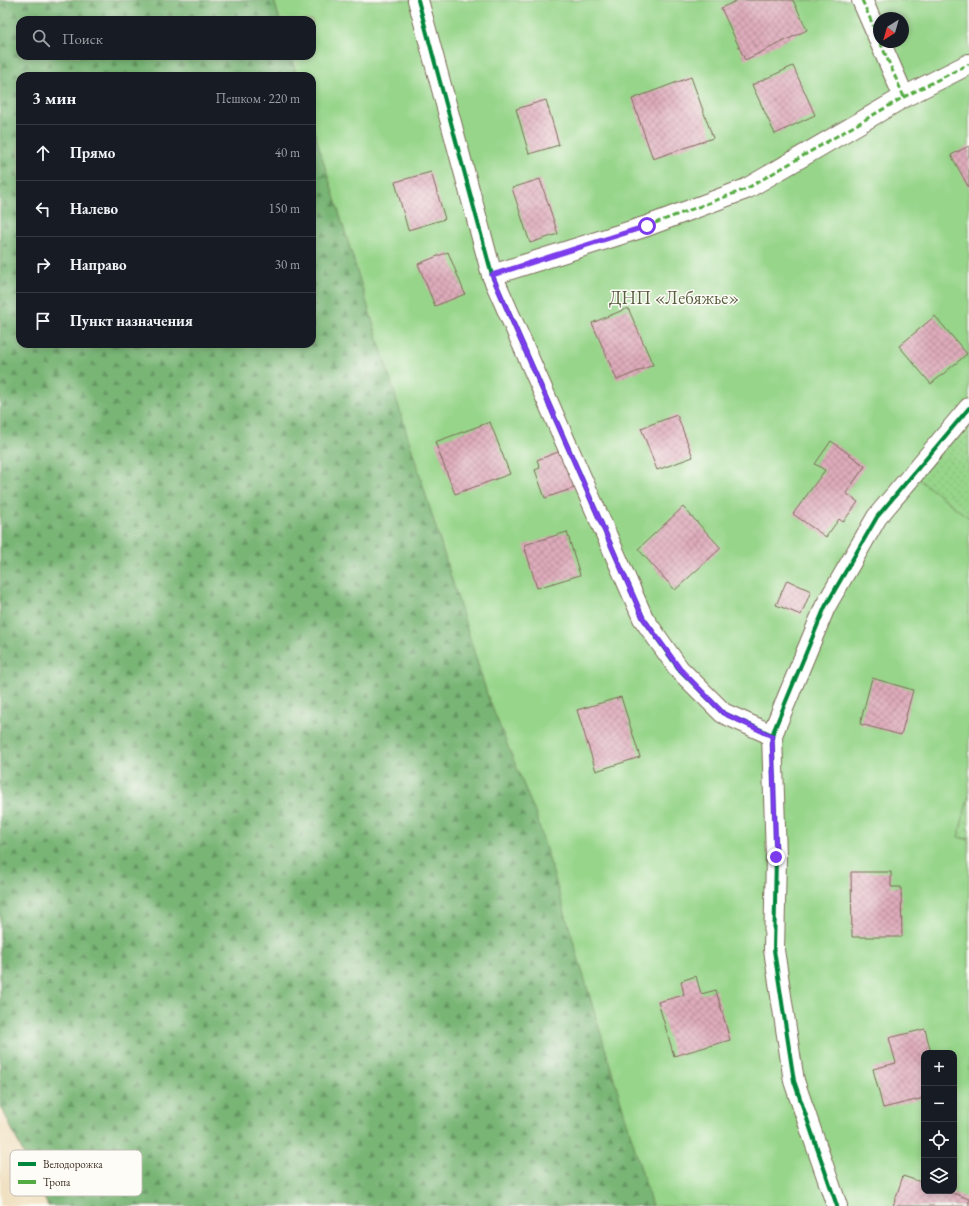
<!DOCTYPE html>
<html lang="ru">
<head>
<meta charset="utf-8">
<style>
	body { margin:0; font-family:"EB Garamond",serif; background:#20242c; color:#f1f3f6 }
	.controls { position:absolute; right:12px; bottom:12px; display:grid; overflow:hidden; border-radius:8px; box-shadow:0 2px 6px #0003 }
	.controls button { width:36px; height:36px; display:grid; place-items:center; padding:0; border:0; border-bottom:1px solid #363941; background:#171b24; color:#f1f3f6; font:20px sans-serif }
	.compass { position:absolute; left:873px; top:12px; width:36px; height:36px; border-radius:50%; background:#171b24; box-shadow:0 2px 6px #0003; rotate:217deg }
	.stop { position:absolute; width:12px; height:12px; margin:-9px; border:3px solid #7c3aed; border-radius:50%; background:#fff }
	.stop.end { background:#7c3aed; border-color:#fff; box-shadow:0 1px 4px #0008 }
	.list { margin:0; padding:0; list-style:none }
	h2 { display:flex; justify-content:space-between; align-items:center; height:52px; margin:0; padding:0 16px; font-size:17px }
	h2 small { font-size:13px; font-weight:400; color:#9ea1a6 }
	.list li { display:grid; grid-template-columns:26px 1fr auto; gap:12px; align-items:center; box-sizing:border-box; height:56px; padding:0 16px; border-top:1px solid #363941 }
	.list b { display:block; font-size:15px; white-space:nowrap }
	.list em { font-size:13px; font-style:normal; color:#9ea1a6 }
	.icon { flex:none; width:22px; height:22px; fill:none; stroke:currentColor; stroke-width:2; stroke-linecap:round; stroke-linejoin:round }
	.map { position:relative; flex:none; width:969px; height:1206px; overflow:hidden }
	.search { position:absolute; background:#171b24; box-shadow:0 2px 6px #0003; left:16px; top:16px; width:300px; height:44px; display:flex; align-items:center; gap:10px; box-sizing:border-box; padding:0 14px; border-radius:12px; color:#9ea1a6; font-size:15px }
	.panel { position:absolute; background:#171b24; box-shadow:0 2px 6px #0003; left:16px; top:72px; width:300px; height:276px; border-radius:12px }
	.map>svg:first-child { display:block }
	.forest { fill:url(#forest-firs); stroke:#5a704a }
	.park { fill:url(#park-dots); stroke:#698054 }
	.garden { fill:#97d58a; stroke:#698054; fill-rule:evenodd }
	.building { fill:url(#building-cross-hatch) }
	.lines { fill:none; stroke-linecap:round; stroke-linejoin:round }
	.minor-casing { stroke:#7b6a58; stroke-width:22 }
	.minor { stroke:#fff; stroke-width:20 }
	.quiet { stroke:#55ab43; stroke-width:3; stroke-dasharray:6 3; stroke-linecap:butt }
	.cycleway-casing { stroke:#fdfcf7; stroke-width:6 }
	.cycleway { stroke:#00873e; stroke-width:4 }
	.route { stroke:#7c3aed; stroke-width:5 }
	.labels { text-anchor:middle; dominant-baseline:central; stroke-width:3; stroke-linejoin:round; paint-order:stroke }
	.park-label { font-size:18px; fill:#575d3e; stroke:#fdfcf7 }
	.key { fill:#fdfcf7; stroke:#c3bdb6; stroke-width:1 }
	.key-label { font-size:11px; fill:#3b2a1e }
</style>
</head>
<body>
<div class="map">
<svg width="969" height="1206" viewBox="0 0 969 1206">
	<defs>
		<pattern id="forest-firs" width="22" height="20" patternUnits="userSpaceOnUse"><rect width="22" height="20" fill="#79b676"/><path d="M5 1l3.5 6h-7zM16 11l3.5 6h-7z" fill="#649460"/></pattern>
		<pattern id="park-dots" width="8" height="8" patternUnits="userSpaceOnUse"><rect width="8" height="8" fill="#97d58a"/><path d="M2 2h.1M6 6h.1" fill="none" stroke="#83b777" stroke-width="1.8" stroke-linecap="round"/></pattern>
		<pattern id="building-cross-hatch" width="8" height="8" patternUnits="userSpaceOnUse"><rect width="8" height="8" fill="#deabbb"/><path d="M0 0l8 8M0 8l8-8" fill="none" stroke="#b58b97"/></pattern>
	</defs>
	<rect width="100%" height="100%" fill="#fdfcf7"/>
	<filter id="ink" filterUnits="userSpaceOnUse"><feTurbulence type="fractalNoise" baseFrequency=".025" numOctaves="2"/><feDisplacementMap in="SourceGraphic" scale="8" xChannelSelector="R" yChannelSelector="G"/><feConvolveMatrix kernelMatrix="1 2 1 2 8 2 1 2 1" color-interpolation-filters="sRGB"/></filter>
	<filter id="wash" filterUnits="userSpaceOnUse"><feTurbulence type="fractalNoise" baseFrequency=".012" numOctaves="4" result="noise"/><feDisplacementMap in="SourceGraphic" scale="16" xChannelSelector="R" yChannelSelector="G"/><feGaussianBlur stdDeviation="0.9" result="paint"/><feColorMatrix in="noise" values="0 0 0 0 0 0 0 0 0 0 0 0 0 0 0 0 0 1.4 0 .05"/><feComposite in="paint" operator="in"/></filter>
	<g filter="url(#wash)">
		<rect width="100%" height="100%" fill="#f1e1c3"/>
		<!-- forest -->
		<path class="forest" d="M0 0H274L280 20H20V56H291L297 76H20V344H312V124L488 697 536 815 652 1206H48L0 1104Z"/>
		<!-- park -->
		<g class="park">
			<path d="M969 408V518L913 475Z"/>
			<path d="M969 795V839L958 837Z"/>
		</g>
		<!-- garden -->
		<path class="garden" d="M274 0H969V408L913 475 969 518V795L958 837 969 840V1206H652L536 815 488 697 312 124V76H297L291 56H312V20H280ZM879 18H903V42H879ZM924 1053H954V1191H924Z"/>
		<g id="blocks">
			<!-- building -->
			<g class="building">
				<path d="M738 0H793L807 30 745 60 721 8Z"/>
				<path d="M793 66 815 115 775 134 752 85Z"/>
				<path d="M691 77 713 138 653 159 632 99Z"/>
				<path d="M546 100 559 145 529 154 516 109Z"/>
				<path d="M969 146V188L951 155Z"/>
				<path d="M431 172 445 219 408 230 395 182Z"/>
				<path d="M540 179 558 234 530 243 512 188Z"/>
				<path d="M448 252 465 294 435 306 418 264Z"/>
				<path d="M628 308 653 365 617 380 592 323Z"/>
				<path d="M935 316 967 354 931 384 899 346Z"/>
				<path d="M677 415 693 457 657 470 641 428Z"/>
				<path d="M490 422 510 474 455 494 435 442Z"/>
				<path d="M831 441 865 466 846 493 858 502 843 522 839 519 826 537 793 514 825 470 815 464Z"/>
				<path d="M566 449 580 486 545 498 535 470 540 468 537 460Z"/>
				<path d="M683 507 721 548 675 590 638 549Z"/>
				<path d="M567 532 580 575 537 588 524 545Z"/>
				<path d="M787 580 811 591 801 615 776 605Z"/>
				<path d="M872 678 913 690 901 735 860 724Z"/>
				<path d="M621 697 640 757 596 771 577 710Z"/>
				<path d="M851 872H891V887H901L902 937H852Z"/>
				<path d="M696 976 701 994 716 990 730 1040 674 1056 658 1002 684 995 681 981Z"/>
				<path d="M925 1029 931 1053H924V1098L883 1108 873 1069 896 1063 889 1038Z"/>
				<path d="M903 1176 924 1183V1191H947L969 1199V1206H893Z"/>
			</g>
		</g>
	</g>
	<g filter="url(#ink)">
		<use href="#blocks" fill-opacity="0" stroke="#7b6a58" stroke-width="1"/>
		<g class="lines">
			<defs>
				<g id="minor">
					<path d="M418 0 492 275 643 618 679 669 723 713 772 735"/>
					<path d="M862 0 879 39"/>
					<path d="M880 42 904 97"/>
					<path d="M492 275 647 226 746 189 904 97 969 64"/>
					<path d="M837 1206 794 1081 774 950 776 857 772 735 825 607 877 517 969 408"/>
				</g>
			</defs>
			<!-- minor casing -->
			<use href="#minor" class="minor-casing"/>
			<!-- minor -->
			<use href="#minor" class="minor"/>
			<!-- quiet -->
			<g class="quiet">
				<path d="M862 0 879 39"/>
				<path d="M880 42 904 97"/>
				<path d="M492 275 647 226 746 189 904 97 969 64"/>
			</g>
			<defs>
				<g id="cycleway">
					<path d="M418 0 492 275 643 618 679 669 723 713 772 735"/>
					<path d="M837 1206 794 1081 774 950 776 857 772 735 825 607 877 517 969 408"/>
				</g>
			</defs>
			<!-- cycleway casing -->
			<use href="#cycleway" class="cycleway-casing"/>
			<!-- cycleway -->
			<use href="#cycleway" class="cycleway"/>
		</g>
	</g>
	<g class="lines" filter="url(#ink)">
		<!-- route -->
		<path class="route" d="M647 226 492 275 643 618 680 669 723 713 772 736 776 857"/>
	</g>
	<g class="labels">
		<!-- park labels -->
		<g class="park-label">
			<text x="674" y="297">ДНП «Лебяжье»</text>
		</g>
	</g>
	<!-- legend -->
	<rect x="10" y="1150" width="132" height="46" rx="6" class="key"/>
	<rect x="18" y="1162" width="18" height="4" fill="#00873e"/>
	<rect x="18" y="1180" width="18" height="4" fill="#55ab43"/>
	<g class="key-label">
		<text x="43" y="1168">Велодорожка</text>
		<text x="43" y="1186">Тропа</text>
	</g>
</svg>
<div class="controls">
<button>+</button>
<button>−</button>
<button><svg class="icon" aria-label="locate" viewBox="0 0 24 24"><circle cx="12" cy="12" r="6"/><path d="M12 2v4M12 18v4M2 12h4M18 12h4"/></svg></button>
<button><svg class="icon" aria-label="layers" viewBox="0 0 24 24"><path d="M12 4l9 5-9 5-9-5zM3 14l9 5 9-5"/></svg></button>
</div>
<svg class="compass" viewBox="-18 -18 36 36"><path d="M0-13l5 13h-10z" fill="#e53935"/><path d="M0 13l5-13h-10z" fill="#9ea1a6"/></svg>
<div class="stop" style="left:647px;top:226px"></div>
<div class="stop end" style="left:776px;top:857px"></div>
<div class="search"><svg class="icon" aria-label="search" viewBox="0 0 24 24"><circle cx="10" cy="10" r="6"/><path d="M15 15l6 6"/></svg>Поиск</div>
<section class="panel">
<h2>3 мин<small>Пешком · 220 m</small></h2>
<ul class="list">
<li><svg class="icon" aria-label="ahead" viewBox="0 0 24 24"><path d="M12 20V5M6 11l6-6 6 6"/></svg><div><b>Прямо</b></div><em>40 m</em></li>
<li><svg class="icon" aria-label="left" viewBox="0 0 24 24"><path d="M17 20v-9H6M10 6l-5 5 5 5"/></svg><div><b>Налево</b></div><em>150 m</em></li>
<li><svg class="icon" aria-label="right" viewBox="0 0 24 24"><path d="M7 20v-9h11M14 6l5 5-5 5"/></svg><div><b>Направо</b></div><em>30 m</em></li>
<li><svg class="icon" aria-label="arrive" viewBox="0 0 24 24"><path d="M6 21V4h12l-3 4 3 4H6"/></svg><div><b>Пункт назначения</b></div></li>
</ul>
</section>
</div>
</body>
</html>
